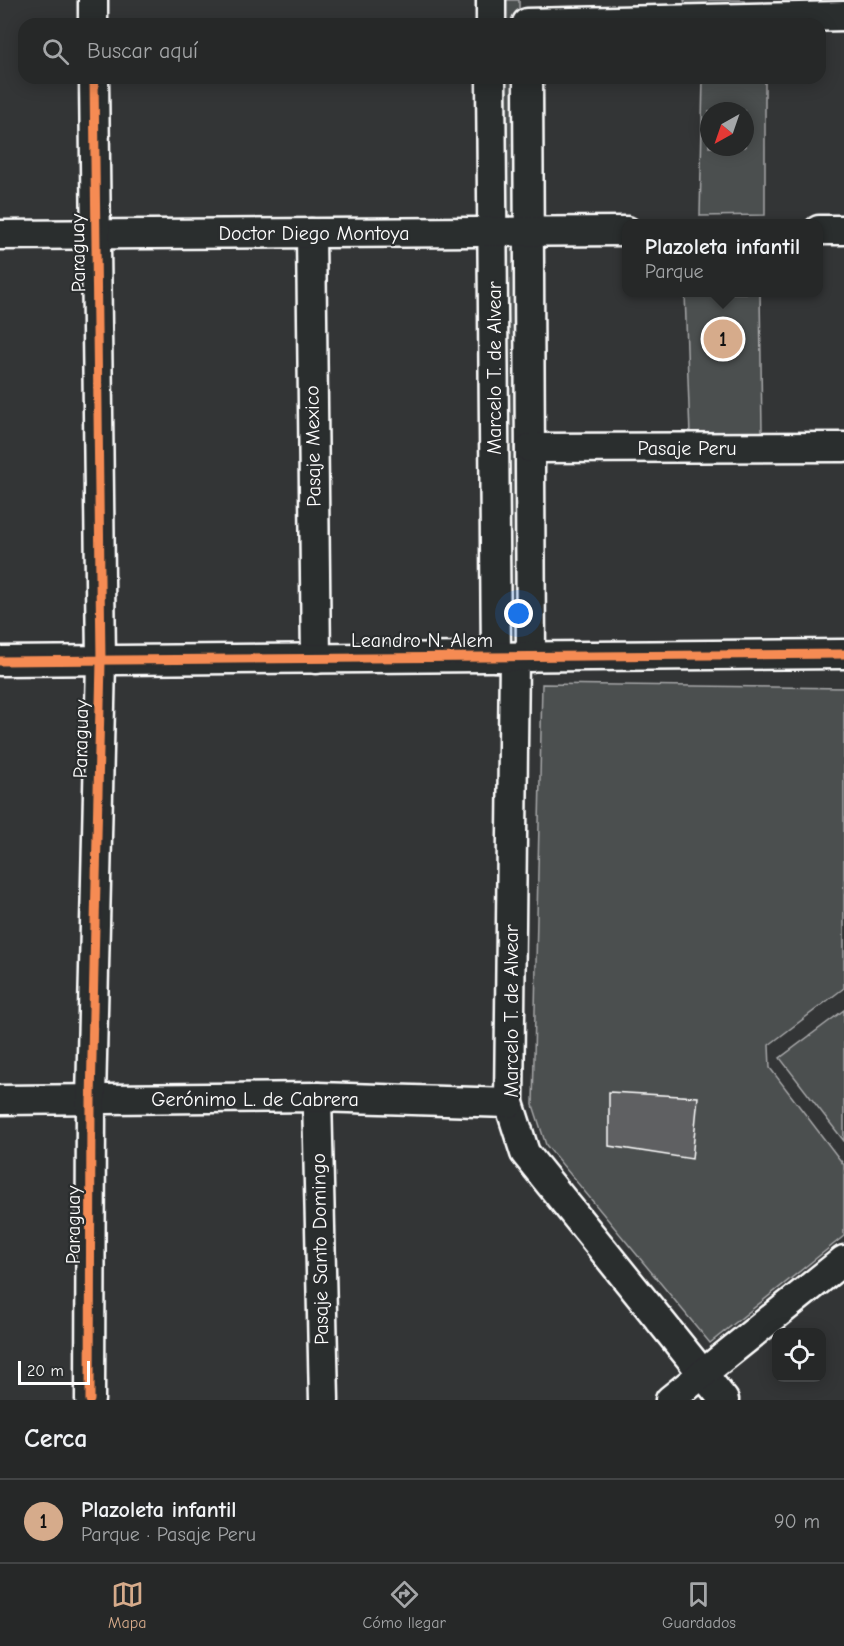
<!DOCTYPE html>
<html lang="es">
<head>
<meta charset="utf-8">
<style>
	body { margin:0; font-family:"Comic Neue",sans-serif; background:#2e3030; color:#f1f3f6 }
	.controls { position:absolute; right:18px; bottom:18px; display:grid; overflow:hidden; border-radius:12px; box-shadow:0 3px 15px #0003 }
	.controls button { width:54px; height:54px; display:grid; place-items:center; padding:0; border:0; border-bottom:2px solid #424445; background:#262828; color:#f1f3f6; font:30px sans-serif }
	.compass { position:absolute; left:700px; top:102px; width:54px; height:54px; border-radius:50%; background:#262828; box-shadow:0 3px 15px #0003; rotate:220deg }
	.scale { position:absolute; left:18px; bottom:15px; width:72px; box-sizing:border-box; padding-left:6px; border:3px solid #fff; border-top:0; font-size:16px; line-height:21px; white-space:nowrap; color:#fff; -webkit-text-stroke:4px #2a2d2e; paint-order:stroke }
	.you { position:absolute; left:519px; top:614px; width:21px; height:21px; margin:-15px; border:4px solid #fff; border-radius:50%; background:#1a73e8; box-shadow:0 0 0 9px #1a73e833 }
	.badge { display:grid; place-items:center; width:39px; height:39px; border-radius:50%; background:#d6ab8b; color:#111; font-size:20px; font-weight:700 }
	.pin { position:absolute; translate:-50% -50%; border:3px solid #fff; box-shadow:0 2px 6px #0006 }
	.popup { position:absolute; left:622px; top:219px; width:201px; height:78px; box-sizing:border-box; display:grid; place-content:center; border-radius:12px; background:#262828; filter:drop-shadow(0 2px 4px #0005); font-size:20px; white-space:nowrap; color:#a4a6a8 }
	.popup b { font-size:22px; color:#f1f3f6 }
	.popup::after { content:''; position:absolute; left:50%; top:100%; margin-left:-12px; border:12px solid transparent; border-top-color:#262828 }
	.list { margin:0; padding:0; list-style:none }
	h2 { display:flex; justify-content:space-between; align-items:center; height:78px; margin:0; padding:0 24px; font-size:26px }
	h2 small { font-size:20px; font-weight:400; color:#a4a6a8 }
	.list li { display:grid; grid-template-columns:39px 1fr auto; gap:18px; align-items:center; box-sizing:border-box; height:84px; padding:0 24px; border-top:2px solid #424445 }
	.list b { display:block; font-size:22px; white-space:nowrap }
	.list p { margin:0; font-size:20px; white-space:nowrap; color:#a4a6a8 }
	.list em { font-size:20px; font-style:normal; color:#a4a6a8 }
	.icon { flex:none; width:33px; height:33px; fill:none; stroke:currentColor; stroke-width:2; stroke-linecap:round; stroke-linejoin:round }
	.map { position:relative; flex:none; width:844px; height:1400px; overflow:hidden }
	.search { position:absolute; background:#262828; box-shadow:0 3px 15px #0003; left:18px; right:18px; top:18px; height:66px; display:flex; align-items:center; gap:15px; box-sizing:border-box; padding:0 21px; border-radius:18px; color:#a4a6a8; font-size:22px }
	.sheet { height:162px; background:#262828 }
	nav { display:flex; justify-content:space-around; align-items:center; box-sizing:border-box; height:84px; border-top:2px solid #424445; background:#262828; font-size:16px; color:#a4a6a8 }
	nav a { display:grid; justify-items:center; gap:3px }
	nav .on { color:#d6ab8b }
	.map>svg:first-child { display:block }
	.green { fill:#4c4f50; stroke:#a6a7a8; stroke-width:1.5; fill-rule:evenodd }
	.building { fill:#5f6162; stroke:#fff; stroke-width:1.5 }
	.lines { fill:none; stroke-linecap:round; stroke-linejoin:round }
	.minor-casing { stroke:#fff; stroke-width:33 }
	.minor { stroke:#2a2d2e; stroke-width:28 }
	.cycleway-casing { stroke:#2a2d2e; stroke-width:13 }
	.cycleway { stroke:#f68b52; stroke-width:9 }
	.labels { text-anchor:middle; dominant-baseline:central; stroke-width:4.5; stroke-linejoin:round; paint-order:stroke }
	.street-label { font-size:20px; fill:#fff; stroke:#2a2d2e }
</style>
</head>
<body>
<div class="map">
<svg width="844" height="1400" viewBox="0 0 844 1400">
	<rect width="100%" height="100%" fill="#333536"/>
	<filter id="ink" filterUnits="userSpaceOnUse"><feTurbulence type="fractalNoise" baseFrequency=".0167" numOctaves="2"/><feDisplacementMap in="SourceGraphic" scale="12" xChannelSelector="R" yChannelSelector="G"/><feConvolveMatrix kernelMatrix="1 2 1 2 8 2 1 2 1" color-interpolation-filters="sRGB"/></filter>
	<g filter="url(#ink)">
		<!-- green -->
		<g class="green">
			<path d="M500 0H519V24H501Z"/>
			<path d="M684 0H744L745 7 685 4Z"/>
			<path d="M501 78H520L522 225 502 227Z"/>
			<path d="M703 78H765V215L700 216ZM709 111H745V147H709Z"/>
			<path d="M522 240 527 658 508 660 504 241Z"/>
			<path d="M685 293H760L762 432 690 435Z"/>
			<path d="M542 684 844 688V988L769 1045 770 1068 844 1165V1236L710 1343 546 1145 533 1105Z"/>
			<path d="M844 1010V1141L780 1058Z"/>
		</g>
		<!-- building -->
		<path class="building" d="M609 1092 698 1097 692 1159 609 1146Z"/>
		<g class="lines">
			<defs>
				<g id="minor">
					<path d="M93 0V24"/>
					<path d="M491 0V24"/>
					<path d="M527 23 844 16"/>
					<path d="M491 78 496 657"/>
					<path d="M528 78 531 657"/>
					<path d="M819 230H844"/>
					<path d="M311 233 316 659"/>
					<path d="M0 235 627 231"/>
					<path d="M530 448 844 447"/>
					<path d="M514 657 509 1103 525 1153 724 1400"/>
					<path d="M0 661 844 654"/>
					<path d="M317 1097 324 1400"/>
					<path d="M0 1100 317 1097 509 1103"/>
					<path d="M90 1400 91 1100 101 661 94 78"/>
					<path d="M670 1400 844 1260"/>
				</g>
			</defs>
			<!-- minor casing -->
			<use href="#minor" class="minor-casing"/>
			<!-- minor -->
			<use href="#minor" class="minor"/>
			<defs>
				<g id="cycleway">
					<path d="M0 661 844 654"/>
					<path d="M90 1400 91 1100 101 661 94 78"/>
				</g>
			</defs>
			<!-- cycleway casing -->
			<use href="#cycleway" class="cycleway-casing"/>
			<!-- cycleway -->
			<use href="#cycleway" class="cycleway"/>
		</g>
	</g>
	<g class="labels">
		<!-- street labels -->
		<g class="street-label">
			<text x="314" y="233">Doctor Diego Montoya</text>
			<text transform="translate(78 253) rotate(-91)">Paraguay</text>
			<text transform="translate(494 368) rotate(-90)">Marcelo T. de Alvear</text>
			<text transform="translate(313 446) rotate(-91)">Pasaje Mexico</text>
			<text x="687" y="448">Pasaje Peru</text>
			<text x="422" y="640">Leandro N. Alem</text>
			<text transform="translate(81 739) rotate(-89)">Paraguay</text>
			<text transform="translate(511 1011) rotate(-90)">Marcelo T. de Alvear</text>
			<text x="255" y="1099">Gerónimo L. de Cabrera</text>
			<text transform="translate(73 1225) rotate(-90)">Paraguay</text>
			<text transform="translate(320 1249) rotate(-91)">Pasaje Santo Domingo</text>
		</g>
	</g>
</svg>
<div class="controls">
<button><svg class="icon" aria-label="locate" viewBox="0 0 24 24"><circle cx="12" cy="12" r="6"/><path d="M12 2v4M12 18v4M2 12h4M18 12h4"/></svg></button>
</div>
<svg class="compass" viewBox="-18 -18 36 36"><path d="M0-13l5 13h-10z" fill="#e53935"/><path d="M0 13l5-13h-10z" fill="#a4a6a8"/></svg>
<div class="scale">20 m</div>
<div class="you"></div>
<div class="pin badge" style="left:723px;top:339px">1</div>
<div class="popup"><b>Plazoleta infantil</b>Parque</div>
<div class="search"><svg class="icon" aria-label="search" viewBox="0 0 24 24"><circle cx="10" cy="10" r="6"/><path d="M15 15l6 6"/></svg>Buscar aquí</div>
</div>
<section class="sheet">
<h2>Cerca<small></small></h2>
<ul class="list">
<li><span class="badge">1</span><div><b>Plazoleta infantil</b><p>Parque · Pasaje Peru</p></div><em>90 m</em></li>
</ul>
</section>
<nav>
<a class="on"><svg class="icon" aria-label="map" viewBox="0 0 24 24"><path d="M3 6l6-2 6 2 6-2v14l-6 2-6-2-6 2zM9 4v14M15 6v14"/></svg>Mapa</a>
<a><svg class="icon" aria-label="directions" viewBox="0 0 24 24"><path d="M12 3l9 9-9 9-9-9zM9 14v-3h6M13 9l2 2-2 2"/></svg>Cómo llegar</a>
<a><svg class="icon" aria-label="saved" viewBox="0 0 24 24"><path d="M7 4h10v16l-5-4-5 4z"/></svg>Guardados</a>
</nav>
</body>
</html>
